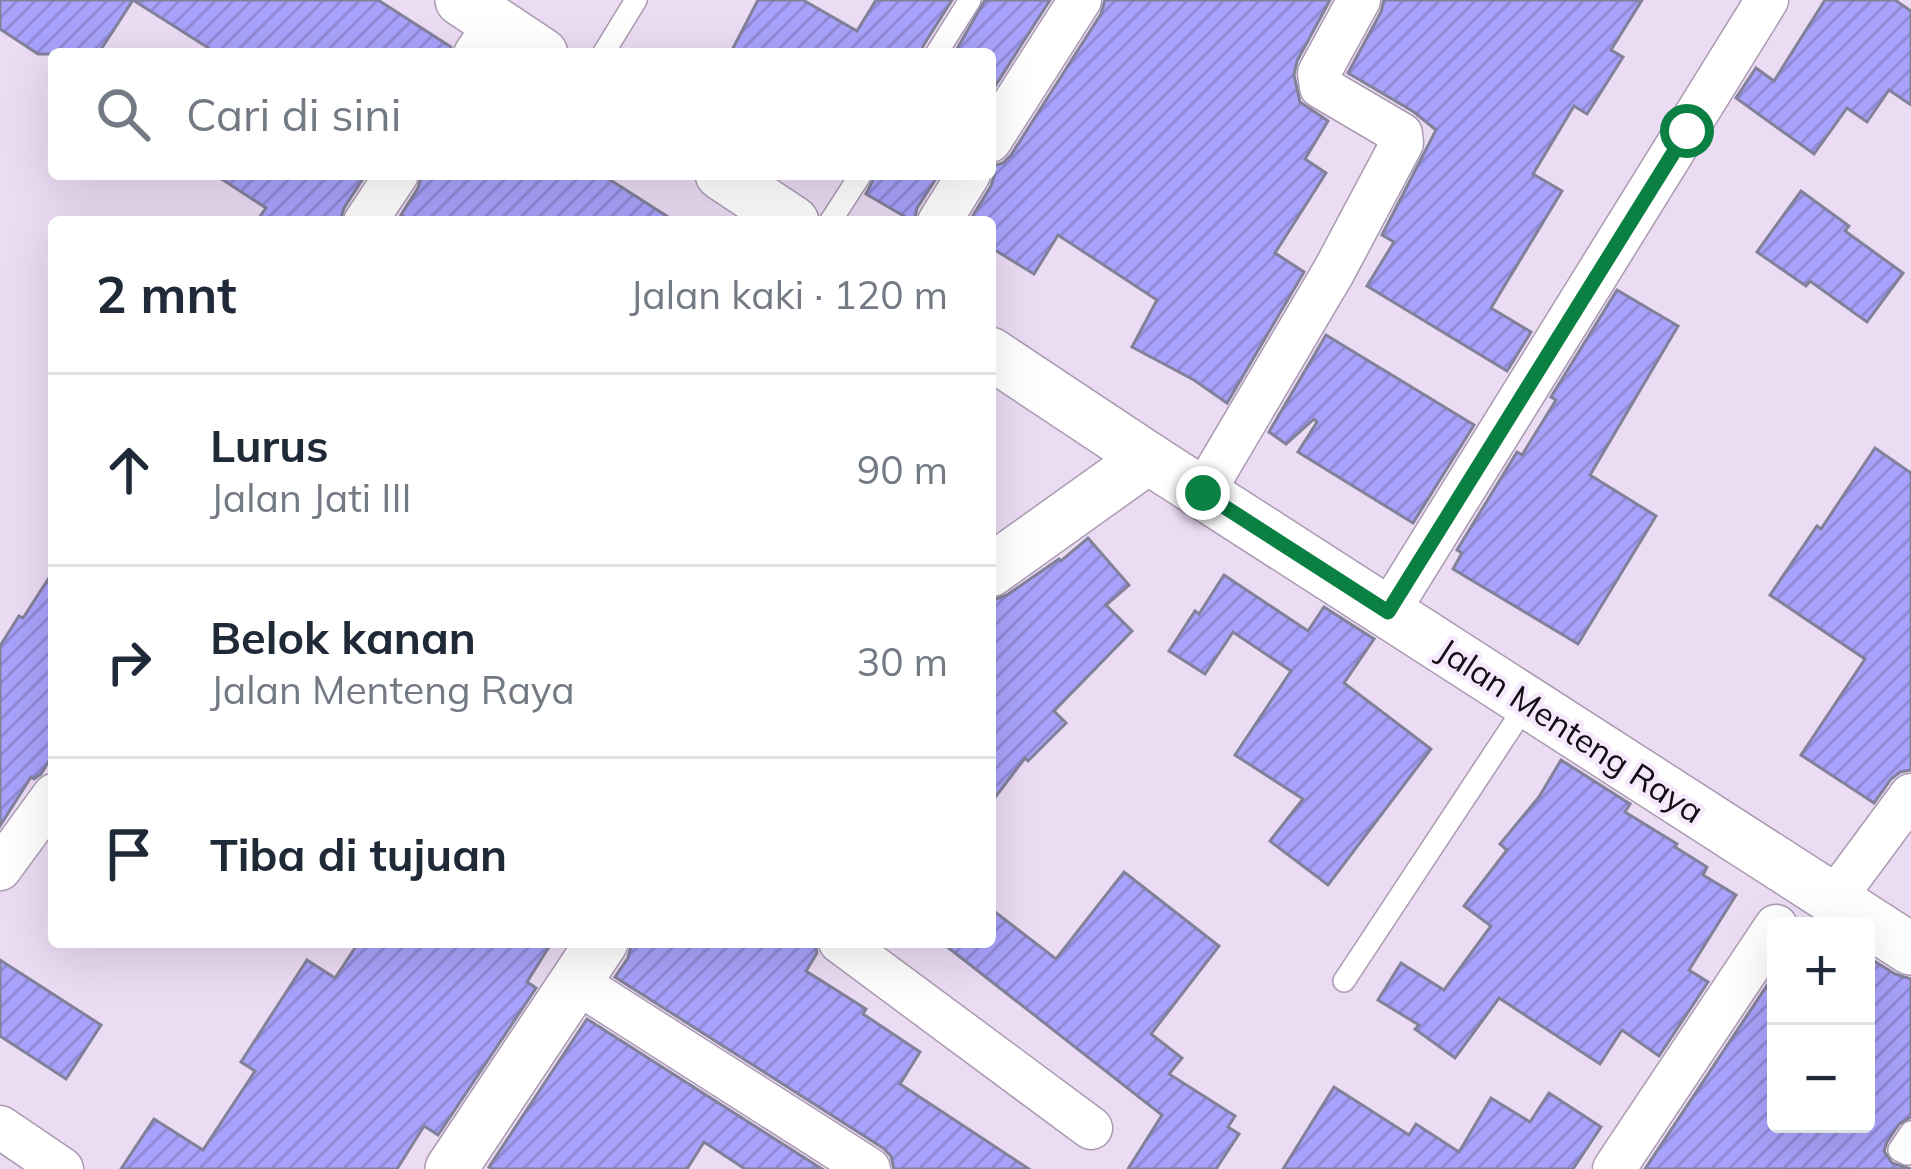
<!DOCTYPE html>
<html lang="id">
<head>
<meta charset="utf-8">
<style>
	body { margin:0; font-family:Mulish,sans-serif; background:#f6f6f7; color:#1f2937 }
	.controls { position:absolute; right:36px; bottom:36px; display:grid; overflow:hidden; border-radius:12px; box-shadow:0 12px 48px #0002 }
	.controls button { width:108px; height:108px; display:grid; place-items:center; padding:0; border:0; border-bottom:3px solid #e0e1e3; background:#fff; color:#1f2937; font:60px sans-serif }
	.stop { position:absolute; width:36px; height:36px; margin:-27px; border:9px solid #0b8043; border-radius:50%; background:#fff }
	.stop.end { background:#0b8043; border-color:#fff; box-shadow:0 3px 12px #0008 }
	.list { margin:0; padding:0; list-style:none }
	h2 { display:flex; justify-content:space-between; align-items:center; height:156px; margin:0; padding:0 48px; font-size:51px }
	h2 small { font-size:39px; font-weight:400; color:#747a83 }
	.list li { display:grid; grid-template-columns:78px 1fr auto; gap:36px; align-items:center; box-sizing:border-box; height:192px; padding:0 48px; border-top:3px solid #e0e1e3 }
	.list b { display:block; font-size:45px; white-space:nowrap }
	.list p { margin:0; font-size:39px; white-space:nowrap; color:#747a83 }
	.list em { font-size:39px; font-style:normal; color:#747a83 }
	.icon { flex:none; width:66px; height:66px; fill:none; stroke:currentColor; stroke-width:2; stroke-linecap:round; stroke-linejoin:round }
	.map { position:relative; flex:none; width:1911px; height:1169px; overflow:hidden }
	.search { position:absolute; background:#fff; box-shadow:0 12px 48px #0002; left:48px; top:48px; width:948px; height:132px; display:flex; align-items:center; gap:30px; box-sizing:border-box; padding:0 42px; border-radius:12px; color:#747a83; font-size:45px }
	.panel { position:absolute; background:#fff; box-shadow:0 12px 48px #0002; left:48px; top:216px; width:948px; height:732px; border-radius:12px }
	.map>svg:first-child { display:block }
	.building { fill:url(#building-hatch); stroke:#82819a; stroke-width:3 }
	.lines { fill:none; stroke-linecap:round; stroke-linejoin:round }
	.service-casing { stroke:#aa9ab2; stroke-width:24 }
	.minor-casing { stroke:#aa9ab2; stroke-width:45 }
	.tertiary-casing { stroke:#aa9ab2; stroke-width:54 }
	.service { stroke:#fff; stroke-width:21 }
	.minor { stroke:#fff; stroke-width:42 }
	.tertiary { stroke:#fff; stroke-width:51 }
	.route { stroke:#0b8043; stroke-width:15 }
	.labels { text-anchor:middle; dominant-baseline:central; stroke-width:9; stroke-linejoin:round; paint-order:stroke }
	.street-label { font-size:33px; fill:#120c14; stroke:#f6e9fd }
</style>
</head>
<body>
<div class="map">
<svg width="1911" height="1169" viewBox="0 0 1911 1169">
	<defs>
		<pattern id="building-hatch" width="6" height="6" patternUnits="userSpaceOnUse" patternTransform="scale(3)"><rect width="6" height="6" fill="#a9a2fc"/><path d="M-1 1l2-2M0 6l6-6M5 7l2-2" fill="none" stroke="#908ad7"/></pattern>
	</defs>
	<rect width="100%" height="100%" fill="#ebdbf3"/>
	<!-- building -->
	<g class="building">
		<path d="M0 0H133L98 54H38L0 29Z"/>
		<path d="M133 0H378L451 47 450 54H218Z"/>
		<path d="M758 0H803L857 31 876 0H952L923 46 921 54H730Z"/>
		<path d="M985 0H1050L990 94V54H954Z"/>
		<path d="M1105 0H1330L1297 61 1294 75 1300 102 1328 121 1305 159 1326 173 1275 253 1304 272 1227 403 1194 380 1132 347 1157 300 1058 235 1034 274 990 247V222H969L991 186 994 176 993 166 1003 163 1011 155 1101 14Z"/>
		<path d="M1384 0H1642L1611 50 1623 57 1587 114 1574 106 1533 174 1562 191 1491 308 1531 332 1507 371 1367 286 1394 242 1382 235 1436 130 1414 112 1348 73 1381 12Z"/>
		<path d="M1825 0H1895L1911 11V105L1889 90 1867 122 1847 108 1814 154 1736 98 1756 68 1774 81Z"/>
		<path d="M214 174H366L344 208 340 222H256L266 208Z"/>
		<path d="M422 174H601L676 222H412L401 215 418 188Z"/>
		<path d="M876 174H939L917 208 914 222 866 194Z"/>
		<path d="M1801 191 1849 226 1845 231 1903 273 1867 322 1810 281 1806 286 1757 252Z"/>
		<path d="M1617 290 1678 326 1590 475 1656 516 1578 644 1453 569 1462 553 1457 550 1517 452 1522 455 1556 400 1551 397Z"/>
		<path d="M1326 335 1474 425 1413 523 1298 452 1317 422 1314 419 1286 444 1269 432Z"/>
		<path d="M1875 448 1911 473V770L1900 772 1891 779 1874 803 1801 755 1865 659 1770 595 1817 526 1821 529Z"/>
		<path d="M1088 538 1129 585 1106 605 1132 631 1054 711 1066 723 1028 761 1025 758 990 804V601L1007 595 1059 559 1061 561Z"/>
		<path d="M54 570V753L41 774 34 779 31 777 0 826V646L19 616 23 618Z"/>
		<path d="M1224 575 1308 631 1324 607 1374 639 1344 683 1431 749 1328 885 1270 841 1303 799 1235 755 1291 671 1233 632 1205 674 1169 651 1195 611 1199 614Z"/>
		<path d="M1561 760 1630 804 1625 812 1677 844 1675 847 1707 867 1703 875 1736 895 1689 970 1708 982 1659 1056 1622 1030 1600 1064 1499 998 1455 1058 1415 1029 1419 1025 1378 1000 1401 963 1444 990 1491 926 1464 906 1507 850 1500 844 1539 797Z"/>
		<path d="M1124 872 1219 946 1151 1034 1182 1058 1169 1074 1235 1116 1228 1127 1239 1134 1216 1169H1128L1162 1115 941 942H990V908L1056 959Z"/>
		<path d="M359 942H552L527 982 536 988 438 1135 424 1126 397 1169H121L154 1119 203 1150 255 1071 241 1062 307 960 335 978Z"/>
		<path d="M632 942H815L817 953 806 971 866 1009 863 1014 920 1052 900 1084 1029 1169H894L891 1156 883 1148 615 977 628 958Z"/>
		<path d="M1866 956 1895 974 1911 979V1117L1899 1124 1887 1142 1884 1151 1892 1163 1911 1169H1645L1776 972V1124H1866Z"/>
		<path d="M0 960 101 1025 66 1079 0 1036Z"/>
		<path d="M587 1019 822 1169H745L704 1142 687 1169H492L489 1167Z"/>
		<path d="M1334 1087 1409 1135 1416 1124 1459 1152 1491 1098 1530 1122 1549 1093 1601 1127 1573 1169H1283Z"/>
	</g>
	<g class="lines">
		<defs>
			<g id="service">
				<path d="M603 54 636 0"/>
				<path d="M936 54 970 0"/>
				<path d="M830 222 861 174"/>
				<path d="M1344 981 1528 702"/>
				<path d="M1907 1154 1899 1150 1911 1132"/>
			</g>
			<g id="minor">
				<path d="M475 54 496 23"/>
				<path d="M990 141 1080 0"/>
				<path d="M365 222 397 174"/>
				<path d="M939 222 969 174"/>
				<path d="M1203 493 1334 271 1402 143 1401 134 1321 87 1319 73 1359 0"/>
				<path d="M1388 612 1767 0"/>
				<path d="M0 869 54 795"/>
				<path d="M1834 899 1911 795"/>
				<path d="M840 942 1091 1128"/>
				<path d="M576 982 869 1169"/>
				<path d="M0 1127 62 1169"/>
				<path d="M1614 1169 1776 926"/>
			</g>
			<g id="tertiary">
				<path d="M461 0 542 54"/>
				<path d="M721 174 793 222"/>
				<path d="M990 353 1148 458 1911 949"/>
				<path d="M990 571 1148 458"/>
				<path d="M451 1169 602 942"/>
			</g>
		</defs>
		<!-- service casing -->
		<use href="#service" class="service-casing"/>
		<!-- minor casing -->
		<use href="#minor" class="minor-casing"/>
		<!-- tertiary casing -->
		<use href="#tertiary" class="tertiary-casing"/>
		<!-- service -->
		<use href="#service" class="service"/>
		<!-- minor -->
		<use href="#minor" class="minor"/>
		<!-- tertiary -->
		<use href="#tertiary" class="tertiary"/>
	</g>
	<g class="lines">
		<!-- route -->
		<path class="route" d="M1203 493 1388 612 1687 131"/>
	</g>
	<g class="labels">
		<!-- street labels -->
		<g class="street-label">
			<text transform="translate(1571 730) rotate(33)">Jalan Menteng Raya</text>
		</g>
	</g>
</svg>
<div class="controls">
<button>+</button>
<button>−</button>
</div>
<div class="stop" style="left:1687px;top:131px"></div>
<div class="stop end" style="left:1203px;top:493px"></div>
<div class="search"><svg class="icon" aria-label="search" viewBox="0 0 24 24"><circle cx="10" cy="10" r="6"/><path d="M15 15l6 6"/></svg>Cari di sini</div>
<section class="panel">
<h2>2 mnt<small>Jalan kaki · 120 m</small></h2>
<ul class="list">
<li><svg class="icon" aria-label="ahead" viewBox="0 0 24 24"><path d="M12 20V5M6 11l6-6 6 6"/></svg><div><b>Lurus</b><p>Jalan Jati III</p></div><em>90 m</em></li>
<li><svg class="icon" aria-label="right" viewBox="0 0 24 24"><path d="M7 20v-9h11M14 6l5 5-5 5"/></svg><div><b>Belok kanan</b><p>Jalan Menteng Raya</p></div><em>30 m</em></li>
<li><svg class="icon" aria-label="arrive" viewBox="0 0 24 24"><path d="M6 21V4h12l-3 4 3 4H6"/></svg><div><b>Tiba di tujuan</b></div></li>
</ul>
</section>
</div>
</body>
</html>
